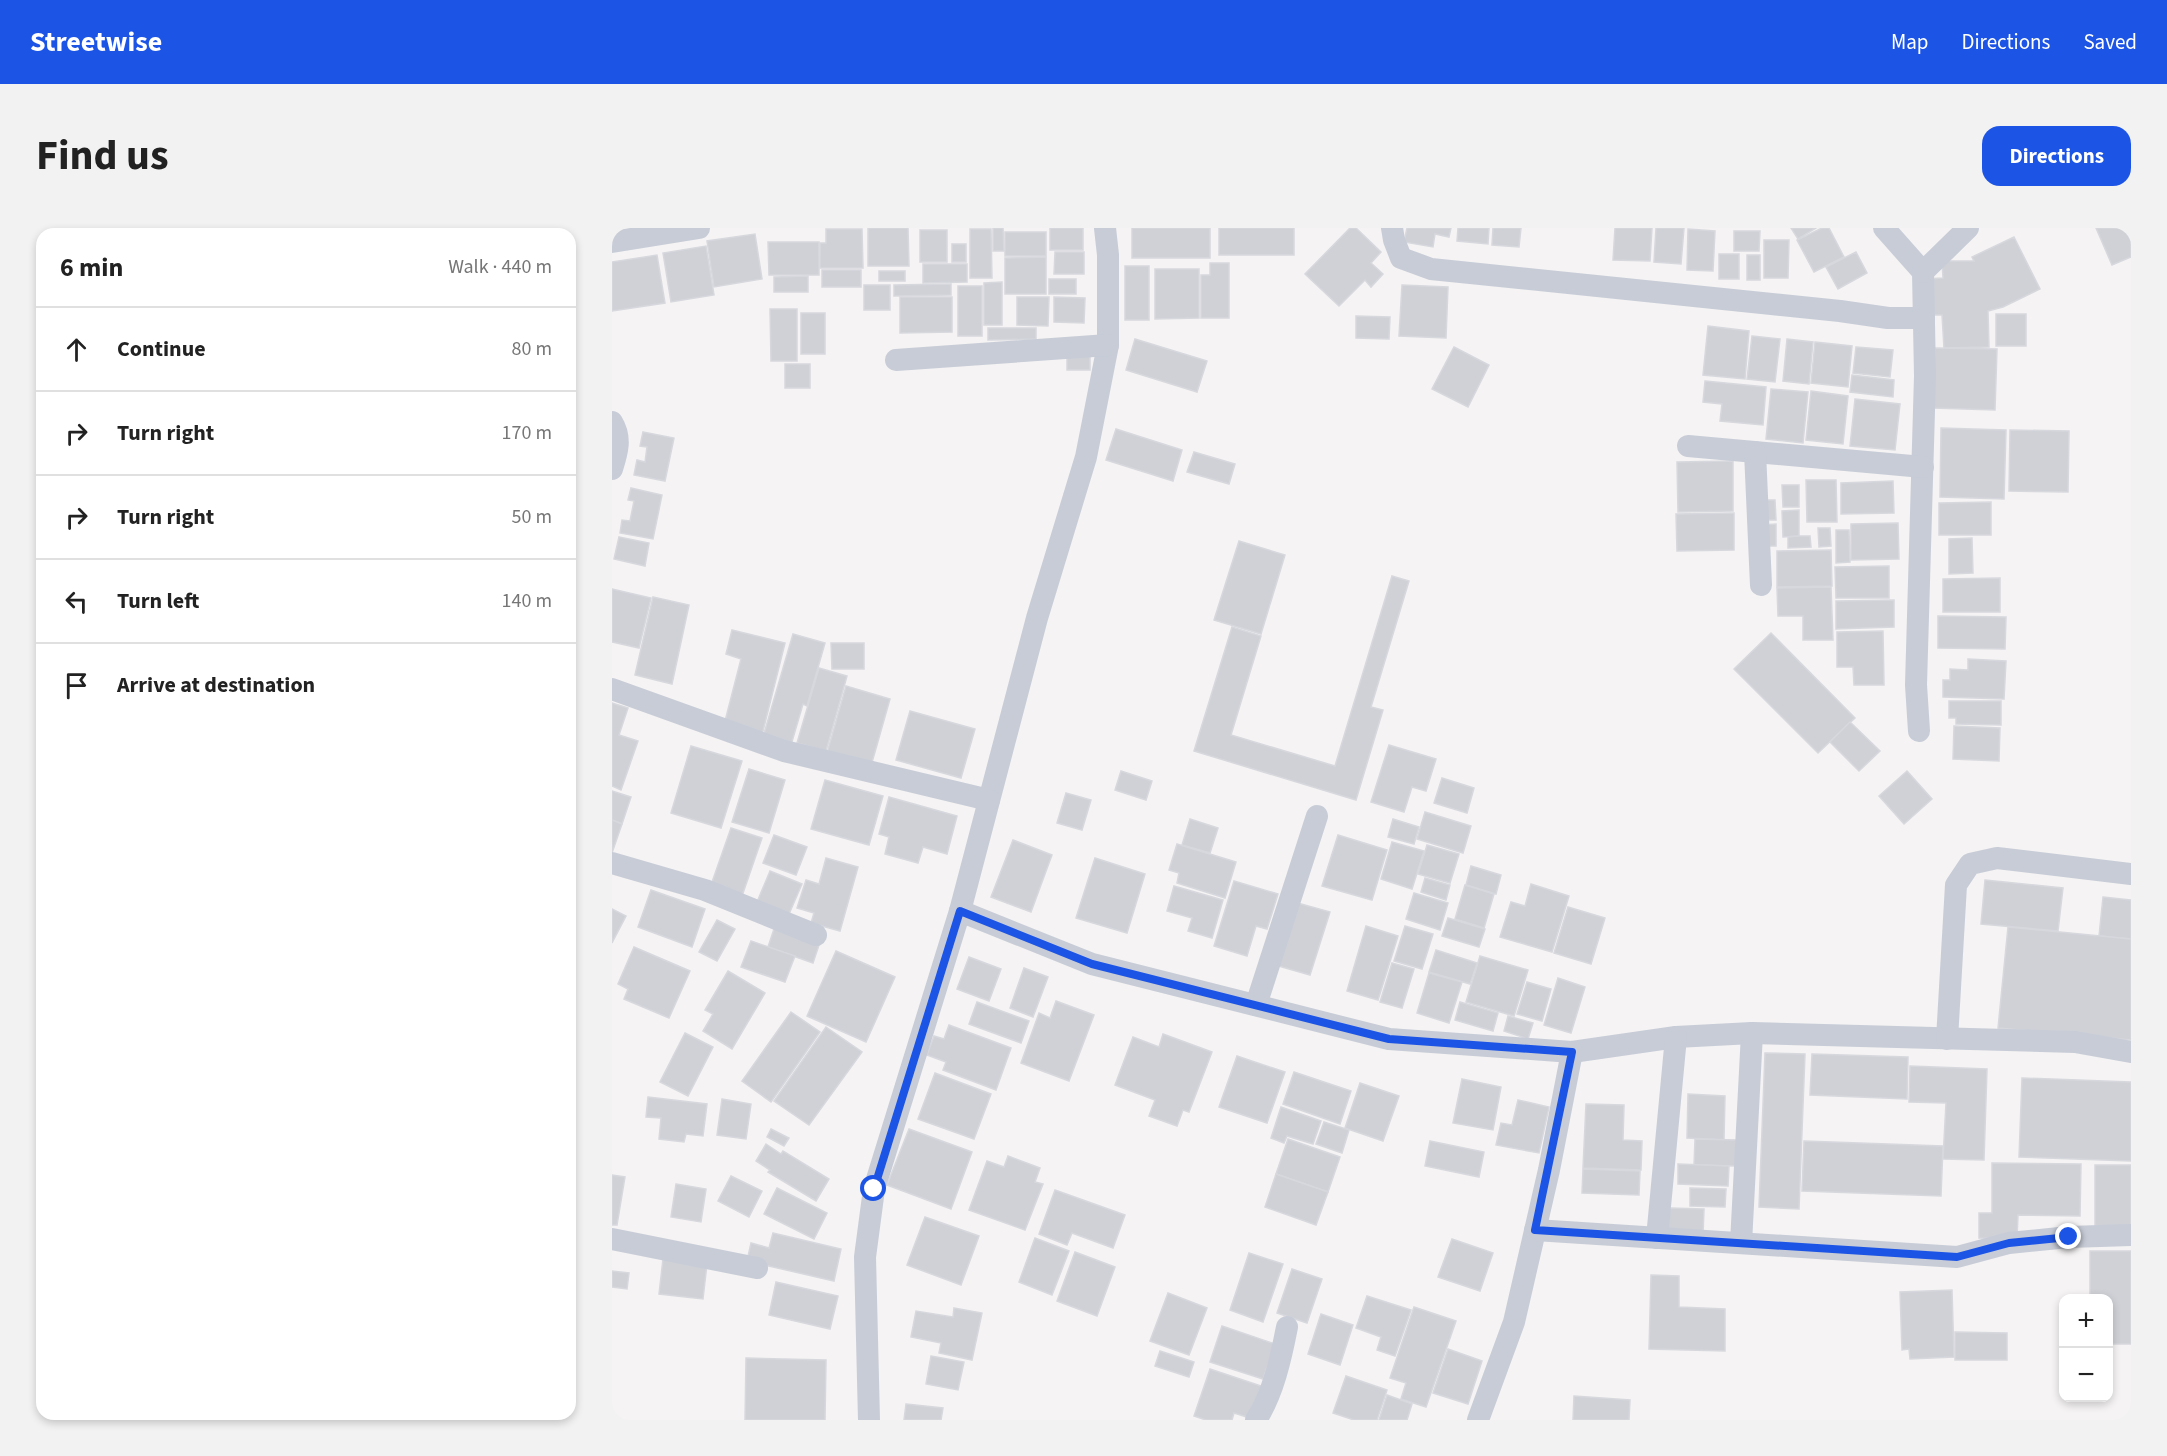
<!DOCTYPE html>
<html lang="en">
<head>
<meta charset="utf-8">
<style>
	body { margin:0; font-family:"Source Sans 3",sans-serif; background:#f2f2f2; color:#222 }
	.controls { position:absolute; right:18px; bottom:18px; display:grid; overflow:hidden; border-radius:12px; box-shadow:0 3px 9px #0003 }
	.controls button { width:54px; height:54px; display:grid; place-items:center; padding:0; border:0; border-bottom:2px solid #e0e0e0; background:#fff; color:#222; font:30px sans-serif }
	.stop { position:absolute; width:18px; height:18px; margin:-14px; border:4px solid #1c54e5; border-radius:50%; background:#fff }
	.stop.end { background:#1c54e5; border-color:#fff; box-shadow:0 2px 6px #0008 }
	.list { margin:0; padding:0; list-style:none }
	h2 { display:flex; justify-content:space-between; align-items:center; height:78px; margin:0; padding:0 24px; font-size:26px }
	h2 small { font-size:20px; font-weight:400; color:#767676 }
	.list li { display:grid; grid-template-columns:39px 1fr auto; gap:18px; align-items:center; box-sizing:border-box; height:84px; padding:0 24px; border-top:2px solid #e0e0e0 }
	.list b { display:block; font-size:22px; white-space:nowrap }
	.list em { font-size:20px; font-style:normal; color:#767676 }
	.icon { flex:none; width:33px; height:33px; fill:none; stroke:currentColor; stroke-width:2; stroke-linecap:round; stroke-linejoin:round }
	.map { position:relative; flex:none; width:1519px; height:1192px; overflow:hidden; border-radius:18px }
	header { display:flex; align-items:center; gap:36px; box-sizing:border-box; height:84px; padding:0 30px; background:#1c54e5; color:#fff }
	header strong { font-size:28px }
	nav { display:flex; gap:33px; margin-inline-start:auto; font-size:21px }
	.intro { display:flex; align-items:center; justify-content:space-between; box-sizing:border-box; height:144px; padding:0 36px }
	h1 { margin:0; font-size:42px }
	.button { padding:15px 27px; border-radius:18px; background:#1c54e5; color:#fff; font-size:21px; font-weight:700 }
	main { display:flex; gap:36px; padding:0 36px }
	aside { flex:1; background:#fff; border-radius:18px; box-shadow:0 3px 9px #0003 }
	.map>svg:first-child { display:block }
	.building { fill:#cfd1d7; stroke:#d7d8de; stroke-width:1.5 }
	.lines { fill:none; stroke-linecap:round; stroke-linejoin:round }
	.minor { stroke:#c7ccd7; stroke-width:22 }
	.route { stroke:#1c54e5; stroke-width:8 }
</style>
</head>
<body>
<header>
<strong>Streetwise</strong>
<nav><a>Map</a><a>Directions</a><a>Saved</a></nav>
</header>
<div class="intro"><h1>Find us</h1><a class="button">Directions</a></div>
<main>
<aside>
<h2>6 min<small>Walk · 440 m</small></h2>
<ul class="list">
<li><svg class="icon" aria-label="ahead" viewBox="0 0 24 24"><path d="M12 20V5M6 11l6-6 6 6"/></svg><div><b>Continue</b></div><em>80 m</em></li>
<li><svg class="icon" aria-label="right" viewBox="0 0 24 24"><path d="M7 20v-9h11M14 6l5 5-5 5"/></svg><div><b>Turn right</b></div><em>170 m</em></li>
<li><svg class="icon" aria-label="right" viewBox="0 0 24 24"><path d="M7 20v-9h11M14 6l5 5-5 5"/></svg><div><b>Turn right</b></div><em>50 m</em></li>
<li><svg class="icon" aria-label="left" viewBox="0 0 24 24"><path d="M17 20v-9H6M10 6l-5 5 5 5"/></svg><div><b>Turn left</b></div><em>140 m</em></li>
<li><svg class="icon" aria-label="arrive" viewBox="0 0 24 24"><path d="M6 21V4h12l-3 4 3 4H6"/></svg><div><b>Arrive at destination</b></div></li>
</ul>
</aside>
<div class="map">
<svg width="1519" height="1192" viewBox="0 0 1519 1192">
	<rect width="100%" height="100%" fill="#f5f3f3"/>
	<!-- building -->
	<g class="building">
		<path d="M256 0H296L297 38H256Z"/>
		<path d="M381 0H391L392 23H381Z"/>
		<rect x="438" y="0" width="33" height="22"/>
		<rect x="520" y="0" width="78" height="30"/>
		<rect x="607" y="0" width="75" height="27"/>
		<path d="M738 0H744L769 24 759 35 771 46 759 59 753 52 727 78 693 46Z"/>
		<path d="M795 0H839L837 9 823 6 821 19 792 14Z"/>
		<path d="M846 0H877L876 16 845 13Z"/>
		<path d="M881 0H909L907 19 880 17Z"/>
		<path d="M1003 0H1040L1038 33 1001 32Z"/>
		<path d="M1044 0H1072L1069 36 1042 34Z"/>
		<path d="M1179 0H1204L1186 11Z"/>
		<path d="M1210 0H1217L1232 29 1202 44 1185 12Z"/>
		<path d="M1484 0H1519V29L1500 37Z"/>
		<path d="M214 1H250L251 40H208V15H214Z"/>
		<path d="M358 1H379L380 50H358Z"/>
		<path d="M1076 1 1103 3 1101 43 1075 42Z"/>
		<rect x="308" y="2" width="27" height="32"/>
		<path d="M1122 3H1148L1147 23H1122Z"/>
		<rect x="393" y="4" width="41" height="24"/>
		<path d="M143 6 150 51 102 59 95 13Z"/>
		<path d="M1402 9 1428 61 1391 79 1376 83 1377 119 1332 120 1330 87H1314L1313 51 1331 50 1330 33H1362L1360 29Z"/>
		<path d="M1152 12H1177L1176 50H1152Z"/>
		<path d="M156 14H207V47H157Z"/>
		<rect x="340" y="16" width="14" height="18"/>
		<path d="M94 18 102 67 59 74 51 25Z"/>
		<path d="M443 24H472V46H442Z"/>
		<path d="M1244 24 1255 45 1226 61 1214 39Z"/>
		<rect x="1107" y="26" width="20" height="25"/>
		<path d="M45 27 53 75 0 83V34Z"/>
		<rect x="1135" y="27" width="13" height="25"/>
		<path d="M434 29V66H393V30Z"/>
		<path d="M598 35H617V90H589V47H598Z"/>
		<path d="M311 36H355V54L311 55Z"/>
		<rect x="513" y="38" width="24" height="54"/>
		<path d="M543 41H587V90L543 91Z"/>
		<rect x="210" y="42" width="39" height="17"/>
		<rect x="267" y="43" width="26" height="10"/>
		<path d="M196 48V64H162V49Z"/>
		<rect x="437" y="51" width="27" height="15"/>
		<path d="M390 54V97H372V55Z"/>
		<path d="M339 56V67L282 68V57Z"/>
		<rect x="252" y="57" width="26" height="25"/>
		<path d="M790 57 836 59 834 110 787 108Z"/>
		<rect x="346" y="58" width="24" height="50"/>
		<path d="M288 69H340V104L288 105Z"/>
		<path d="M405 69H437L436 98 405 97Z"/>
		<path d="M442 69 473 70 472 95 442 94Z"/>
		<path d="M158 81H185V133H159Z"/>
		<rect x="189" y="85" width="24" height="41"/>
		<rect x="1384" y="86" width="30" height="32"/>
		<path d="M744 88 778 89 777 111 744 110Z"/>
		<path d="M1096 98 1137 103 1133 151 1091 147Z"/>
		<path d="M376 100H424V111L376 112Z"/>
		<path d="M1140 108 1168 111 1163 154 1135 151Z"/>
		<path d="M523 111 595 133 585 164 514 142Z"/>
		<path d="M1175 111 1201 114 1197 156 1171 153Z"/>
		<path d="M1203 114 1240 118 1236 159 1199 155Z"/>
		<path d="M842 119 877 137 856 179 820 161Z"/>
		<path d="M1244 119 1281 122 1278 149 1241 145Z"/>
		<path d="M1323 120 1385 121 1383 182 1321 180Z"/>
		<rect x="455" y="128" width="23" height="14"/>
		<rect x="173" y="136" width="25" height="24"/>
		<path d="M1240 147 1282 152 1281 169 1238 164Z"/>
		<path d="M1093 153 1154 159 1151 197 1108 193 1110 176 1091 174Z"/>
		<path d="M1159 161 1196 164 1191 215 1154 211Z"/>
		<path d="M1199 163 1236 168 1231 216 1194 212Z"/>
		<path d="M1243 171 1288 176 1283 222 1238 218Z"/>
		<path d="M1329 200 1394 202 1392 271 1328 269Z"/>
		<path d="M504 201 570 222 561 253 494 232Z"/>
		<path d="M1398 202 1457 203 1456 264 1397 263Z"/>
		<path d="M31 204 62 210 53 253 22 247 25 232 33 234 35 219 28 218Z"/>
		<path d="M582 224 623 236 617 256 575 244Z"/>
		<path d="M1121 233V283L1066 284 1065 234Z"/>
		<path d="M1194 252H1224L1225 294H1195Z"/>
		<path d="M1281 253 1282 285 1229 286V255Z"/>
		<path d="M1170 257H1187V279H1171Z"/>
		<path d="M19 260 50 267 41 311 8 305 10 292 18 293 22 273 16 272Z"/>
		<path d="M1148 272H1163L1164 292H1149Z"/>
		<path d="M1379 274V307H1327V275Z"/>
		<path d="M1187 282V308L1171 309 1170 283Z"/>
		<path d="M1122 285V322L1065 323 1064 286Z"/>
		<path d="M1286 295 1287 331 1239 332V296Z"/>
		<path d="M1164 296V318H1151L1150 297Z"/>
		<path d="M1206 300H1218L1219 318 1207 319Z"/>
		<path d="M1224 302H1237L1238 334 1224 335Z"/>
		<path d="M1187 308H1198L1199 319 1176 320V309Z"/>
		<path d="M7 309 37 315 33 338 2 331Z"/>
		<path d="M1360 310 1361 345 1337 346V311Z"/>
		<path d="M627 313 673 327 649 406 602 392Z"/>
		<path d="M1219 322 1220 358 1165 359V323Z"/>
		<path d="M1277 338V370H1224L1223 339Z"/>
		<path d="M780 348 797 353 759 479 771 482 744 572 582 523 620 399 649 408 619 507 723 538Z"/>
		<path d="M1388 350V384H1331V351Z"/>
		<path d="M1219 359 1221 412H1191V388H1166L1165 360Z"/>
		<path d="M0 361 39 370 27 420 0 414Z"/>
		<path d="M41 369 77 377 60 456 23 447Z"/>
		<path d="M1282 372V399L1224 401V373Z"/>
		<path d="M1326 388 1394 389 1393 421 1326 420Z"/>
		<path d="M120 402 173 415 150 507 112 497 129 431 114 426Z"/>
		<path d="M1271 403 1272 457H1242L1241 439H1225V404Z"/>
		<path d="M1159 405 1243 490 1206 525 1122 441Z"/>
		<path d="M181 406 213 415 195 478 191 476 179 517 151 509Z"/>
		<path d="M219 415H252V441H220Z"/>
		<path d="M1356 431 1394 433 1392 471 1331 469V452H1338V441L1356 442Z"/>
		<path d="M207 440 235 448 214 523 185 515Z"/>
		<path d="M234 458 278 471 259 538 215 525Z"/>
		<path d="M1337 473H1389V497L1344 496V490H1337Z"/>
		<path d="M0 475 16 480 7 507 26 513 9 562 0 558Z"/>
		<path d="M298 483 363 501 349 550 284 532Z"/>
		<path d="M1238 494 1268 523 1247 543 1218 514Z"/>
		<path d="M1342 498 1388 500 1387 533 1341 531Z"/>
		<path d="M777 517 824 531 814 563 800 559 792 584 759 574Z"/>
		<path d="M79 518 130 533 109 600 59 585Z"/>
		<path d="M137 541 173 552 157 605 120 594Z"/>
		<path d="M509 543 540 553 534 572 503 562Z"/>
		<path d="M1295 543 1320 571 1292 596 1267 568Z"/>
		<path d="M830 550 862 560 855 585 822 575Z"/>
		<path d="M213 552 271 568 257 617 199 601Z"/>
		<path d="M0 563 19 569 10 596 0 592Z"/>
		<path d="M454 565 479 572 470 602 445 595Z"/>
		<path d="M277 569 345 588 335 626 311 619 306 635 273 626 277 609 267 606Z"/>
		<path d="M813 584 859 598 851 625 805 611Z"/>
		<path d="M578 591 606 600 598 625 570 617Z"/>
		<path d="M781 591 807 599 802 616 776 609Z"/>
		<path d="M0 592 10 596 0 625Z"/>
		<path d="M119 600 150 610 130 668 99 657Z"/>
		<path d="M162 607 195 619 184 647 151 635Z"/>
		<path d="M726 607 775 622 760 672 710 658Z"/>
		<path d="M401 612 440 627 419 684 379 669Z"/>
		<path d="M780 614 812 623 800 661 769 651Z"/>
		<path d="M565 616 624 634 613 670 565 655 567 645 557 642Z"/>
		<path d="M815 617 847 626 838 655 806 646Z"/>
		<path d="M214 630 246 639 228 703 199 695 202 685 185 680 194 652 207 656Z"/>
		<path d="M483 630 533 646 515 705 464 690Z"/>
		<path d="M859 638 889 647 884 666 854 657Z"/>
		<path d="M158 643 190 656 177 686 145 674Z"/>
		<path d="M813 650 838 657 834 672 809 664Z"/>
		<path d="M1373 652 1451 660 1446 703 1369 696Z"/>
		<path d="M622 653 666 666 655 701 644 698 635 728 602 718Z"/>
		<path d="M919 656 957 668 940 724 888 709 899 674 913 678Z"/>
		<path d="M853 657 882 666 872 700 843 691Z"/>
		<path d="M562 658 611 672 600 710 576 703 580 690 555 683Z"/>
		<path d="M39 662 93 681 80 719 26 699Z"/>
		<path d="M802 665 836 675 828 702 794 691Z"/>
		<path d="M1491 669 1519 672V711L1487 708Z"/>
		<path d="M682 674 718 684 698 747 663 737Z"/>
		<path d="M956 679 993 690 979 736 942 725Z"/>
		<path d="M0 681 14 688 0 715Z"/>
		<path d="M836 690 873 701 867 719 830 708Z"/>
		<path d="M105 692 123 701 105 733 87 724Z"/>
		<path d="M163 698 208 714 201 735 156 719Z"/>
		<path d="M754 698 786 708 766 772 735 763Z"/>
		<path d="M793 698 821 706 810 741 782 733Z"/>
		<path d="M1396 699 1519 711V812L1386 800Z"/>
		<path d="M139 713 183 728 173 754 129 739Z"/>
		<path d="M22 719 78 743 57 790 12 771 16 761 6 756Z"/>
		<path d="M824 722 865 735 858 756 817 744Z"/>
		<path d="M224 723 283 749 254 814 195 788Z"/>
		<path d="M868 728 916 742 902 788 854 774Z"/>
		<path d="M357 729 389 741 377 773 345 761Z"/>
		<path d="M780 735 802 741 790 780 768 774Z"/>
		<path d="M412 740 436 749 421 789 398 780Z"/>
		<path d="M116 743 153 765 120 821 91 803 101 786 93 782Z"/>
		<path d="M817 745 850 754 837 795 805 785Z"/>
		<path d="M946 750 973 759 959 805 932 797Z"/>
		<path d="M915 754 939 761 930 793 905 786Z"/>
		<path d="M444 773 482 787 457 853 409 835 427 785 438 790Z"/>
		<path d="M365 774 417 793 409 815 357 796Z"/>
		<path d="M848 774 886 785 881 803 843 792Z"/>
		<path d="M179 784 208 804 159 874 130 853Z"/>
		<path d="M896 788 921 795 916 811 892 803Z"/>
		<path d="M337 797 399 820 384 862 331 842 334 834 315 827 322 808 332 811Z"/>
		<path d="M214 799 250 824 197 897 162 873Z"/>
		<path d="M73 805 101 819 76 868 48 854Z"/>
		<path d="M551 806 600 824 577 884 571 882 565 898 537 888 543 872 503 857 521 809 547 819Z"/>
		<path d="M1153 825 1193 826 1187 981 1147 979Z"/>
		<path d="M1200 826 1296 829 1295 871 1198 867Z"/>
		<path d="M625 828 673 844 655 895 607 879Z"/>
		<path d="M1298 838 1375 841 1372 932 1331 931 1334 875 1297 874Z"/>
		<path d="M682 844 739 863 728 896 671 876Z"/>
		<path d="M323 845 379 866 362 911 306 891Z"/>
		<path d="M1410 850 1519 854V933L1407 929Z"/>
		<path d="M850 851 889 859 881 902 841 895Z"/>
		<path d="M748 855 787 868 771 913 733 900Z"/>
		<path d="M1076 866 1113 868 1112 912 1075 910Z"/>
		<path d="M36 869 95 876 91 908 74 906 72 914 47 911 49 890 34 889Z"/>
		<path d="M110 871 139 876 134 911 105 907Z"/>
		<path d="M906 872 937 879 927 925 884 917 889 895 900 897Z"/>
		<path d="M974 876 1012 877 1011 912 1030 913 1029 942 971 940Z"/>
		<path d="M669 879 709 893 701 916 675 908 672 915 659 910Z"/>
		<path d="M712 894 737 902 730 925 704 916Z"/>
		<path d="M159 901 177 910 172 918 155 909Z"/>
		<path d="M297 901 360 924 339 981 275 957Z"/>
		<path d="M676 911 728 929 716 964 664 946Z"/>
		<path d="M1083 911 1125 912 1124 938 1082 937Z"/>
		<path d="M818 913 872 924 867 949 813 938Z"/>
		<path d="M1192 913 1331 918 1329 968 1190 963Z"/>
		<path d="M154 916 169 926 171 923 217 951 204 973 156 944 158 942 144 933Z"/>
		<path d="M396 928 428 940 423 954 431 956 413 1002 357 982 375 933 392 939Z"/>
		<path d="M1380 935 1469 936 1468 988 1406 987 1405 1011 1367 1010V985H1380Z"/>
		<path d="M1066 936 1117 938 1116 958 1066 956Z"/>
		<rect x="1483" y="937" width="36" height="68"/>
		<path d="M971 941 1028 943 1027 967 970 965Z"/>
		<path d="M664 946 716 964 704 997 653 979Z"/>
		<path d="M0 947 13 949 5 997H0Z"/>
		<path d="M119 948 150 963 137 989 106 973Z"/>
		<path d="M64 956 94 961 89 994 59 989Z"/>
		<path d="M165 960 215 985 202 1011 152 986Z"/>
		<path d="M1078 960 1114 961 1113 979 1078 978Z"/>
		<path d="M443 962 513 987 501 1020 460 1005 455 1017 427 1006Z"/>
		<path d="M1057 980 1092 981 1091 1007 1056 1005Z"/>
		<path d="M313 989 367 1008 349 1057 295 1037Z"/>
		<path d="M161 1005 229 1021 222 1053 135 1033 139 1015 157 1020Z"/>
		<path d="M423 1010 457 1023 440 1067 407 1054Z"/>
		<path d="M840 1011 881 1025 868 1063 826 1049Z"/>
		<path d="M1478 1023H1519V1116H1496V1070H1478Z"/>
		<path d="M463 1024 503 1039 485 1088 445 1073Z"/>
		<path d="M637 1025 671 1036 651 1094 618 1082Z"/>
		<path d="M51 1031 95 1036 91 1071 47 1066Z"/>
		<path d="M680 1041 710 1051 695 1095 665 1085Z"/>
		<path d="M0 1043 17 1045 15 1061 0 1059Z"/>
		<path d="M1039 1047 1067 1048V1079L1113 1081V1123L1037 1121Z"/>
		<path d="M164 1054 226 1068 218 1101 157 1087Z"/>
		<path d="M1340 1062 1342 1129 1298 1131 1297 1121 1290 1122 1288 1064Z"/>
		<path d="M556 1065 595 1080 577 1127 538 1113Z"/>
		<path d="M755 1068 799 1082 783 1128 765 1122 769 1109 744 1100Z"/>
		<path d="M802 1079 844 1093 814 1179 789 1171 794 1155 778 1150Z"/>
		<path d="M342 1080 370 1085 360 1132 327 1125 329 1115 299 1109 304 1083 341 1089Z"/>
		<path d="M709 1086 741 1097 728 1137 696 1126Z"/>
		<path d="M610 1098 663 1116 651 1151 598 1134Z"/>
		<path d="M1343 1104 1395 1105V1132H1343Z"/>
		<path d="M836 1121 870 1133 856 1176 821 1165Z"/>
		<path d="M548 1123 582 1134 577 1149 543 1138Z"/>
		<path d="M319 1128 352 1134 346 1162 314 1156Z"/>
		<path d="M134 1130 214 1132 213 1192H133Z"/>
		<path d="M598 1141 649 1158 638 1190 622 1185 620 1192H594L582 1188Z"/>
		<path d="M734 1148 775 1162 765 1192H742L721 1185Z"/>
		<path d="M775 1167 800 1176 795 1192H767Z"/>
		<path d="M962 1168 1018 1172 1017 1192H961Z"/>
		<path d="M294 1176 331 1180 329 1192H292Z"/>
	</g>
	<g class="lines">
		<!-- minor -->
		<g class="minor">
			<path d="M493 0 496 27V117L474 229 425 390 348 683 480 736 777 811 960 824 1064 809 1140 805 1463 814 1519 824"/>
			<path d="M780 0 782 12 789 30 819 41 1228 83 1276 90H1312"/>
			<path d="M1272 0 1311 44 1313 148 1304 457 1307 503"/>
			<path d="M0 14 87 0"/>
			<path d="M1311 44 1356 0"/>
			<path d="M284 132 496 117"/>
			<path d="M0 194C10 210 5 225 0 241"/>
			<path d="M1076 218 1311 239"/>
			<path d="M1143 224 1149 357"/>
			<path d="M0 461 172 523 377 572"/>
			<path d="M0 635 93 662 204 707"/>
			<path d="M644 777 705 588"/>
			<path d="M1335 811 1344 657 1358 636 1385 630 1519 646"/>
			<path d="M923 1002 1345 1029 1397 1015 1457 1009 1519 1007"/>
			<path d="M1045 1010 1064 809"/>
			<path d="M0 1011 145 1040"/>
			<path d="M1129 1015 1140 805"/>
			<path d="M257 1192 253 1029 262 961 348 683"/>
			<path d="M644 1192C661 1166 669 1130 675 1099"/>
			<path d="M866 1192 902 1094 937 942 960 824"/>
		</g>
	</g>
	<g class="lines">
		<!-- route -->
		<path class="route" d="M262 961 348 683 480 736 777 811 960 824 923 1002 1345 1029 1397 1015 1457 1009"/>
	</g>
</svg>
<div class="controls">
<button>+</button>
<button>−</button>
</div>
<div class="stop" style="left:262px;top:961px"></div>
<div class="stop end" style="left:1457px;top:1009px"></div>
</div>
</main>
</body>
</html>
